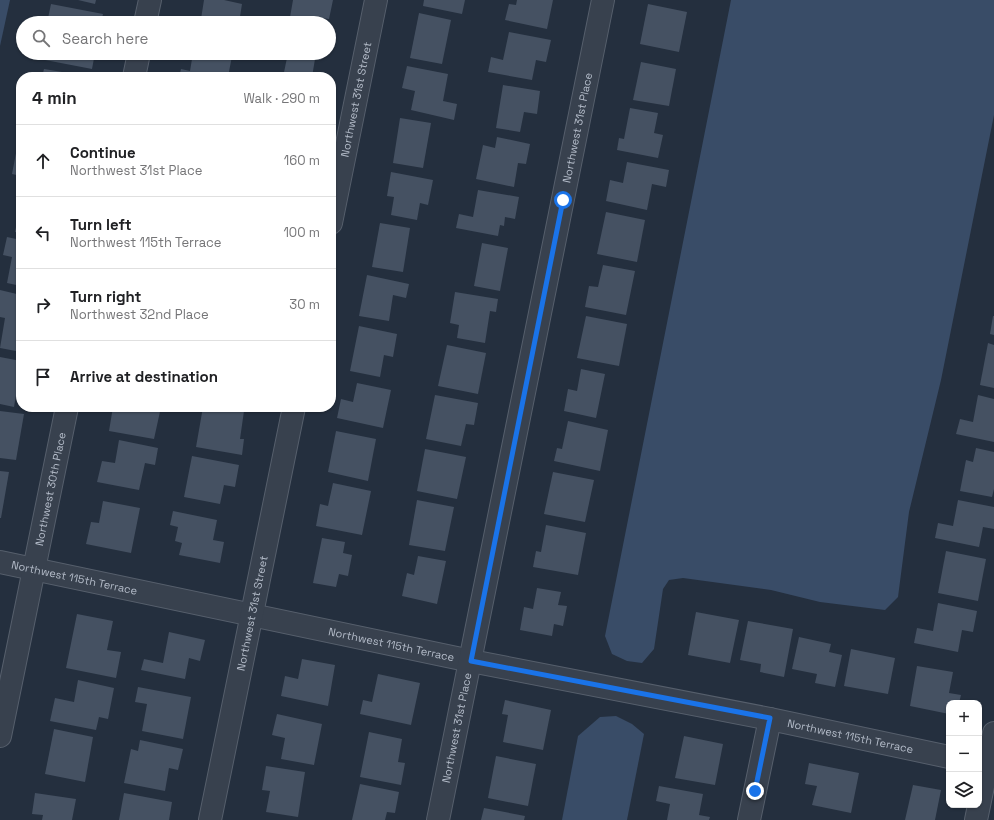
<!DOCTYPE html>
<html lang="en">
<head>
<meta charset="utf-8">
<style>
	body { margin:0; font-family:"Space Grotesk",sans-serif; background:#f2f2f2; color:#202124 }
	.controls { position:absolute; right:12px; bottom:12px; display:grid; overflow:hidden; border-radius:8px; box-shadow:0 1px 3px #0004 }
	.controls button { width:36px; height:36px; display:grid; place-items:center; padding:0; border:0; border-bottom:1px solid #e0e0e0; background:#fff; color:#202124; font:20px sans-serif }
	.stop { position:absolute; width:12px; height:12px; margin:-9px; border:3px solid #1a73e8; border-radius:50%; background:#fff }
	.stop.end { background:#1a73e8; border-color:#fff; box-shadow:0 1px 4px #0008 }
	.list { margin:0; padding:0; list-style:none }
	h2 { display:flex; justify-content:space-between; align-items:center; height:52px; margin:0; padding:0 16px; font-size:17px }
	h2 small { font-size:13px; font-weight:400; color:#757577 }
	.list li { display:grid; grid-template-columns:26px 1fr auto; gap:12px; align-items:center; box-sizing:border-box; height:72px; padding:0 16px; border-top:1px solid #e0e0e0 }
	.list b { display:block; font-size:15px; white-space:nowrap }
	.list p { margin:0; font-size:13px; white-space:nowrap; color:#757577 }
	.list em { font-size:13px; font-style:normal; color:#757577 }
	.icon { flex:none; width:22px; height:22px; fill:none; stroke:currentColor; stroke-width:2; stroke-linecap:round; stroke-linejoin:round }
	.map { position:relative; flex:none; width:994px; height:820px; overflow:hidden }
	.search { position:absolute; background:#fff; box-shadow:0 1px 3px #0004; left:16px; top:16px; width:320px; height:44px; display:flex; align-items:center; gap:10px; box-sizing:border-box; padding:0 14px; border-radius:22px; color:#757577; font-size:15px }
	.panel { position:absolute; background:#fff; box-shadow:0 1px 3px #0004; left:16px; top:72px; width:320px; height:340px; border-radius:16px }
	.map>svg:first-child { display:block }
	.water { fill:#394c67 }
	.building { fill:#455162 }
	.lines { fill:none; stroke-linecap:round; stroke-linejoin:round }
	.minor-casing { stroke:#565f6c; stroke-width:24 }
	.minor { stroke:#38414e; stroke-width:22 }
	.route { stroke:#1a73e8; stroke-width:5 }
	.labels { text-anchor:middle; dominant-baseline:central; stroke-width:3; stroke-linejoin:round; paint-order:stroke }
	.street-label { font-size:11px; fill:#b4bcc9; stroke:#1d2633 }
</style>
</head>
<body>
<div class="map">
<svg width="994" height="820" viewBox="0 0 994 820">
	<rect width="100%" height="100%" fill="#242f3e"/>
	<!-- water -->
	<g class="water">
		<path d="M0 0H10L0 46Z"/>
		<path d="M731 0H994V115L941 380 909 512 898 597 885 610 820 602 771 590 683 578 669 580 663 589 654 649 642 663 627 661 612 654 605 636Z"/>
		<path d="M616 716 632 724 644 734 627 820H562L578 736 600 717Z"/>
	</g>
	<!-- building -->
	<g class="building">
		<path d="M78 0H96L95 4Z"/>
		<path d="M204 0H224L242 4 239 23H191L192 17 201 19Z"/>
		<path d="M293 0H333L329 19 315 17 314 23H289Z"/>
		<path d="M424 0H465L462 14 423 6Z"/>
		<path d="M517 0H553L547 29 505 20 509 4 516 5Z"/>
		<path d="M51 4 103 14 101 23H47Z"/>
		<path d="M648 4 687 12 679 52 640 44Z"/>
		<path d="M419 13 451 20 442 64 410 58Z"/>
		<path d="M509 32 551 40 546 62 536 60 532 80 488 72 491 57 503 60Z"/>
		<path d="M41 53H95L92 69 40 59Z"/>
		<path d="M193 53H218L232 56 228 77H179L181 69 190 71Z"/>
		<path d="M288 53H323L321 60 315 59 312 77H283Z"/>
		<path d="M641 62 676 69 669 106 633 100Z"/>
		<path d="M407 66 448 74 443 101 457 104 454 120 411 110 415 91 402 88Z"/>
		<path d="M44 69 80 75V77H42Z"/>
		<path d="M503 85 540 91 537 114 524 112 520 132 496 128Z"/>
		<path d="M630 108 658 113 654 133 663 135 658 158 617 150 619 138 624 139Z"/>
		<path d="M400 118 431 123 423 168 393 163Z"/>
		<path d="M497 137 530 144 526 164 518 163 514 187 476 179 483 145 495 148Z"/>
		<path d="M17 148H21V176L12 174Z"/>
		<path d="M627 162 669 170 666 187 652 184 647 210 606 201 610 180 623 183Z"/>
		<path d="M391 172 433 180 428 205 420 203 417 220 391 215 394 197 387 196Z"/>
		<path d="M478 190 519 197 515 219 505 217 504 226 500 225 498 236 456 228 459 214 473 217Z"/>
		<path d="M20 207H21V233L15 232Z"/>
		<path d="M606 212 645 220 637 262 597 254Z"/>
		<path d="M380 223 410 228 403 272 372 267Z"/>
		<path d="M7 237 21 240V286L7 283 12 257 3 255Z"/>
		<path d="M482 243 508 248 500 291 474 286Z"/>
		<path d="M603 265 635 271 626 315 585 307 589 286 598 287Z"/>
		<path d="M367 275 409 284 406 298 393 295 389 321 359 316Z"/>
		<path d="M0 290 21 295V352L0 348 5 318 0 317Z"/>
		<path d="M455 292 498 299 496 312 490 311 485 343 457 338 459 325 450 323Z"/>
		<path d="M586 316 627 324 619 366 577 358Z"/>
		<path d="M993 316H994V335L990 334Z"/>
		<path d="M359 326 397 334 393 357 384 355 380 377 350 371Z"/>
		<path d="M988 343 994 345V388L980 385Z"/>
		<path d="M447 345 486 353 478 394 438 386Z"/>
		<path d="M0 357 21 361V384L18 383 14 407 0 404Z"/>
		<path d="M581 369 605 374 596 418 564 411 568 389 577 391Z"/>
		<path d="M357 383 391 390 383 428 337 418 341 399 353 402Z"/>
		<path d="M435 395 478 403 474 425 466 424 461 446 426 439Z"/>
		<path d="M978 395 994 399V442L956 434 960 419 973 422Z"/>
		<path d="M113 407 121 409V407H161L154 439 109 431Z"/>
		<path d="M203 407H218L244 411 240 439H244L242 455 196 447Z"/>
		<path d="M0 411 24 414 16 460 0 458Z"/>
		<path d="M568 421 608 430 600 471 554 461 557 448 562 449Z"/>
		<path d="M336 431 376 439 368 481 328 472Z"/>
		<path d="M119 440 158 448 155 465 145 463 139 490 97 482 102 461 115 463Z"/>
		<path d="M976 448 994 452V489L992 497 960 491 966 460 973 462Z"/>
		<path d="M425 449 466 457 457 499 417 491Z"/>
		<path d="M192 456 239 465 235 487 224 485 220 504 184 497Z"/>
		<path d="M0 471 9 472 1 518H0Z"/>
		<path d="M553 472 594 480 585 522 544 514Z"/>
		<path d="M333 483 371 491 362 535 316 526 320 504 328 506Z"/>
		<path d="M417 500 454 507 445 551 409 545Z"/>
		<path d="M958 500 994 507V529L983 527 979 547 935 538 938 523 953 526Z"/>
		<path d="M103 501 140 508 131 553 86 544 91 522 99 523Z"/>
		<path d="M173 511 217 520 213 540 224 542 220 563 179 555 182 543 175 541 178 527 170 525Z"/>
		<path d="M546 525 586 533 578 575 533 567 536 551 541 552Z"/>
		<path d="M322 538 345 542 343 553 352 555 348 576 339 574 336 587 313 583Z"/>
		<path d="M946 551 986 559 978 601 938 593Z"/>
		<path d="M418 556 446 561 437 604 402 596 407 573 414 575Z"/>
		<path d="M537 588 561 592 558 605 567 606 563 626 554 624 552 636 520 630 524 607 533 609Z"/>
		<path d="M938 603 977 611 973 632 962 630 958 652 914 643 917 628 933 631Z"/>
		<path d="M696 612 739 620 730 663 688 655Z"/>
		<path d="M77 614 113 621 107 650 121 652 116 678 66 668Z"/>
		<path d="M748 621 793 629 784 677 760 672 761 664 740 660Z"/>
		<path d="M169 632 205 640 200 661 189 658 185 679 141 670 144 659 163 663Z"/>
		<path d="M799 637 831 644 829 652 842 655 835 687 815 683 817 674 792 669Z"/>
		<path d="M851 649 895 658 888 694 844 686Z"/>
		<path d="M302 659 335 665 328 706 281 696 285 676 298 679Z"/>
		<path d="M917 666 953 672 949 693 961 695 959 703H949V714L910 706Z"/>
		<path d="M378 674 420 683 411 725 360 714 363 700 372 702Z"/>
		<path d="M78 680 114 688 108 719 99 717 96 730 50 721 55 698 74 702Z"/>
		<path d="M138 687 191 697 183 739 142 731 147 704 135 702Z"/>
		<path d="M505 700 551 710 543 750 503 742 508 715 502 714Z"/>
		<path d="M277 714 322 724 314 765 281 759 285 738 272 735Z"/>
		<path d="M54 729 93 737 85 782 45 774Z"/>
		<path d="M369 732 402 739 398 762 405 763 401 785 360 777Z"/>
		<path d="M684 736 723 744 715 785 675 778Z"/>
		<path d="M140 740 183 749 178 770 169 768 165 791 124 783 131 749 138 751Z"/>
		<path d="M496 756 536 764 528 806 488 798Z"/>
		<path d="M809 763 859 773 851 813 812 805 817 786 805 784Z"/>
		<path d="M266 766 305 772 298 817 266 812 270 791 262 790Z"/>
		<path d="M360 784 399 792 395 813 387 812 385 820H352Z"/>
		<path d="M913 785 941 790 935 820H905Z"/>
		<path d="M659 786 703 794 699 815 710 817 709 820H667L670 804 656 801Z"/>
		<path d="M35 793 76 799 72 820H42L43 815 32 814Z"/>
		<path d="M124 793 172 802 169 820H119Z"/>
		<path d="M484 808 525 816 524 820H481Z"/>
	</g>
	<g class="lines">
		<defs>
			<g id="minor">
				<path d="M145 23 150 0"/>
				<path d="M134 77 139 53"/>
				<path id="s1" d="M331 223 376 0"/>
				<path id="s2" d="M0 562 471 661 770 719 949 757"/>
				<path id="s3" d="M0 736 67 407"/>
				<path id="s4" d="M210 820 294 407"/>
				<path id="s5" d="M438 820 603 0"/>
				<path d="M749 820 770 719"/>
				<path d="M976 820 994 733"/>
			</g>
		</defs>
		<!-- minor casing -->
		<use href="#minor" class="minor-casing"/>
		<!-- minor -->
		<use href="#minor" class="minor"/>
	</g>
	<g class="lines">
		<!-- route -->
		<path class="route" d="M563 200 471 661 770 718 755 791"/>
	</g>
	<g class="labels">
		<!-- street labels -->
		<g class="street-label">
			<text stroke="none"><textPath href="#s1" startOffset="126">Northwest 31st Street</textPath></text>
			<text stroke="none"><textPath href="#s5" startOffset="706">Northwest 31st Place</textPath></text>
			<text stroke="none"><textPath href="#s3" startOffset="252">Northwest 30th Place</textPath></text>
			<text stroke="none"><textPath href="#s2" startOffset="76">Northwest 115th Terrace</textPath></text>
			<text stroke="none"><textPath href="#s4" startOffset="211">Northwest 31st Street</textPath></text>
			<text stroke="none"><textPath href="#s2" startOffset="400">Northwest 115th Terrace</textPath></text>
			<text stroke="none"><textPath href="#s5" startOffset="94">Northwest 31st Place</textPath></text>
			<text stroke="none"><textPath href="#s2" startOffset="868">Northwest 115th Terrace</textPath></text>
		</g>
	</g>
</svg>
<div class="controls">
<button>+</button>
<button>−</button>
<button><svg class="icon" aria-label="layers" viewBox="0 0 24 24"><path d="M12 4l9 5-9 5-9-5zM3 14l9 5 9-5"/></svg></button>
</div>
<div class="stop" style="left:563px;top:200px"></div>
<div class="stop end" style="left:755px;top:791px"></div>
<div class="search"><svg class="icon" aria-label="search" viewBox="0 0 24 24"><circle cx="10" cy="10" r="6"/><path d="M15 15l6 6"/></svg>Search here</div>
<section class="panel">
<h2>4 min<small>Walk · 290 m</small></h2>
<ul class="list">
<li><svg class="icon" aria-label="ahead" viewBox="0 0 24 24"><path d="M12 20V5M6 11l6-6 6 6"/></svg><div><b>Continue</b><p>Northwest 31st Place</p></div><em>160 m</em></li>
<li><svg class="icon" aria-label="left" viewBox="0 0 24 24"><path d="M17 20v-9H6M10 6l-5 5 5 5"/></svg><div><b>Turn left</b><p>Northwest 115th Terrace</p></div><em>100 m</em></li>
<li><svg class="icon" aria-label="right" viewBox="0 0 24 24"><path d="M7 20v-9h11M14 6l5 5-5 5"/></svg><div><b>Turn right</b><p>Northwest 32nd Place</p></div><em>30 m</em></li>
<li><svg class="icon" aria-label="arrive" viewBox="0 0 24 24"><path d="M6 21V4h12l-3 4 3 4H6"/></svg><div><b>Arrive at destination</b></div></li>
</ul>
</section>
</div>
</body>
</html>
